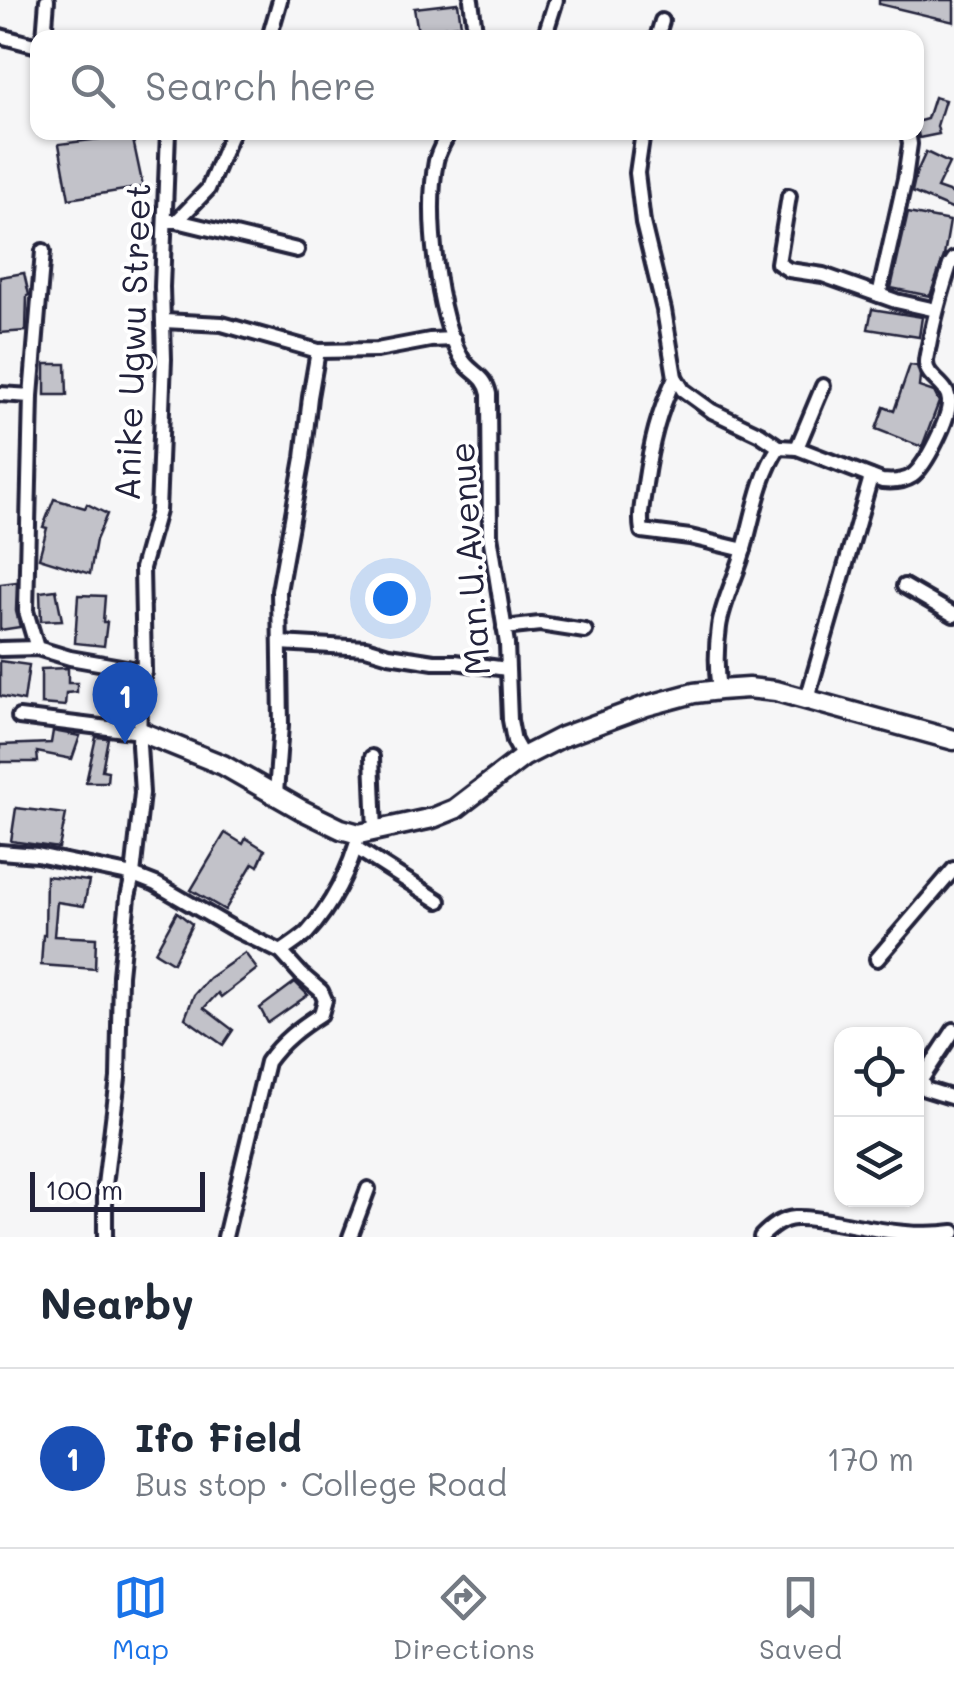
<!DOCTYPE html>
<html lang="en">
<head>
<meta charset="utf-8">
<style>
	body { margin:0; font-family:Mali,sans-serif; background:#f6f6f7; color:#1f2937 }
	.controls { position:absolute; right:30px; bottom:30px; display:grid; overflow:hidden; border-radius:20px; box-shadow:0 2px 8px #0004 }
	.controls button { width:90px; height:90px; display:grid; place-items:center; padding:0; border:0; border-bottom:2px solid #e0e1e3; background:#fff; color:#1f2937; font:50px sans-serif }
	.scale { position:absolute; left:30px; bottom:25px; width:175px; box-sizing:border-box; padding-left:10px; border:5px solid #22223b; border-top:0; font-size:28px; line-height:35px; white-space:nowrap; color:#22223b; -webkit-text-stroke:8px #fff; paint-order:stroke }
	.you { position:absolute; left:390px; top:598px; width:35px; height:35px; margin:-25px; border:8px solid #fff; border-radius:50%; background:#1a73e8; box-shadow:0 0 0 15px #1a73e833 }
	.badge { display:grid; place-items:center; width:65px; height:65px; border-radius:50%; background:#1a73e8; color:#fff; font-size:32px; font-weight:700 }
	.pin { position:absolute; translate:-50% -82px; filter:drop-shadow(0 2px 5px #0008) }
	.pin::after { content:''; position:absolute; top:52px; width:35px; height:30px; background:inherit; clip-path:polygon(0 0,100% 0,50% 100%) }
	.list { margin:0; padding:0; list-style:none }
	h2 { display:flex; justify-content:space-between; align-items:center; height:130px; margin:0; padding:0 40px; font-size:42px }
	h2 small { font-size:32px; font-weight:400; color:#747a83 }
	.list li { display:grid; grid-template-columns:65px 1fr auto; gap:30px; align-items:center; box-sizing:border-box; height:180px; padding:0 40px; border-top:2px solid #e0e1e3 }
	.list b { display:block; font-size:38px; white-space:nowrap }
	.list p { margin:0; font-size:32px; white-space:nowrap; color:#747a83 }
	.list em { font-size:32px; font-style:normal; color:#747a83 }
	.icon { flex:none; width:55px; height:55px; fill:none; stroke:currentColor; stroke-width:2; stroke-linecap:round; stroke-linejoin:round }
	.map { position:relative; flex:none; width:954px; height:1237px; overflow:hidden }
	.search { position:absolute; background:#fff; box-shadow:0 2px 8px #0004; left:30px; right:30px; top:30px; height:110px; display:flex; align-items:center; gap:25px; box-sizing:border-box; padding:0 35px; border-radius:20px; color:#747a83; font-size:38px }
	.sheet { height:310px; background:#fff }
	nav { display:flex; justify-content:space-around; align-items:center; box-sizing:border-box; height:140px; border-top:2px solid #e0e1e3; background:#fff; font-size:28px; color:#747a83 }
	nav a { display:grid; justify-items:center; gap:5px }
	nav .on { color:#1a73e8 }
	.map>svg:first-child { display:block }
	.building { fill:#c2c2c9; stroke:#22223b; stroke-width:2.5 }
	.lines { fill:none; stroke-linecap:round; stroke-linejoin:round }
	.minor-casing { stroke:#22223b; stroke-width:20 }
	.secondary-casing { stroke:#22223b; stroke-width:25 }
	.minor { stroke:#fff; stroke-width:12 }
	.secondary { stroke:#fff; stroke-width:18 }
	.labels { text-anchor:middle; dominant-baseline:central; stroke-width:8; stroke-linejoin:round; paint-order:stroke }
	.street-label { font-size:35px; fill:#22223b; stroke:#fff }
</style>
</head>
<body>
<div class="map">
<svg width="954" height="1237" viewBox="0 0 954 1237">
	<rect width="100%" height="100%" fill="#f6f6f7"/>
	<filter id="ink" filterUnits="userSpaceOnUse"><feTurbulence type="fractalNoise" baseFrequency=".01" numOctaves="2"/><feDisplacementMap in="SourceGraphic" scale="20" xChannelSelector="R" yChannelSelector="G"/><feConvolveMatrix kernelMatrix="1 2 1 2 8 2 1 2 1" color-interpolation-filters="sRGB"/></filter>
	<g filter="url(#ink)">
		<!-- building -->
		<g class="building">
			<path d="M879 0H954V22L879 4Z"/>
			<path d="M458 3 461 25 436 28V38H419L414 8Z"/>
			<path d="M934 97 945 100 937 126 939 134 919 138 916 122 927 119Z"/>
			<path d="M132 135 143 187 69 199 59 144Z"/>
			<path d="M926 152 949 163 937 188 954 194V210L912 192 916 174Z"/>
			<path d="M908 213 950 221 944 256 930 296 891 288Z"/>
			<path d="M24 273 29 295 27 296 26 331 0 333V277Z"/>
			<path d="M872 309 922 317 919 337 868 329Z"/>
			<path d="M45 364H66L67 395H45Z"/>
			<path d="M910 365 917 366 920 376 919 387 934 392 939 402 922 447 876 429 884 407 894 411Z"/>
			<path d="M54 499 85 508 87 504 107 514 96 540 90 574 39 558 47 528 43 527Z"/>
			<path d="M17 582 16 611 20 627 0 630V584Z"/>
			<path d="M56 590 62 620 41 621 40 592Z"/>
			<path d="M78 595 105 596 103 622H107L104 646 75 643Z"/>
			<path d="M0 661 29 665 24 701 0 696Z"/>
			<path d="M68 668V683H77V692L66 693 65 706 41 704V669Z"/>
			<path d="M53 731 80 736 72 759 37 752 38 762H0V745L51 743Z"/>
			<path d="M96 737 108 738 102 770 108 771 107 782H86Z"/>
			<path d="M16 808 66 814 59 848 11 841Z"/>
			<path d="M225 833 243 844 246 838 265 850 258 866 253 863 225 910 191 890Z"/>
			<path d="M46 876 89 881 84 906 57 902 54 936 96 938 95 969 41 965 43 935H45Z"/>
			<path d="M177 912 192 924 173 963 155 952Z"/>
			<path d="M245 953 257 969 221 997 218 993 204 1008 233 1030 223 1045 185 1018 194 995 209 978Z"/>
			<path d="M295 982 308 995 268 1023 260 1008Z"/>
		</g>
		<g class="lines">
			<defs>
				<g id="minor">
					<path d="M471 0 476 38"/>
					<path d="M0 36 38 46"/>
					<path d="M44 38 47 0"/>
					<path d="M269 38 280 0"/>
					<path d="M544 38 556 0"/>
					<path d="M657 38 662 21"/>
					<path d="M449 132C444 142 438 151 436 161 426 212 436 313 462 359 471 374 485 374 489 394L490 535 507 644 510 720 514 741 523 757"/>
					<path d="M643 132 637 173 643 223 664 310 675 377 683 390 712 411 760 434 779 447"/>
					<path d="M789 196 778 263 789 270 823 275 896 301 936 310"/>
					<path d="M166 221H177L297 250"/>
					<path d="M177 221 208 189 232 132"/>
					<path d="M879 295 905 179 910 144 908 132"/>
					<path d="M164 321 222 324 318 351 377 350 430 340 454 339"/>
					<path d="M675 377C658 414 651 443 645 484 643 501 639 514 642 531L690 537 744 550"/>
					<path d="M0 394 31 396 26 611 37 648"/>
					<path d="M31 396 43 251"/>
					<path d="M779 447 797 448 882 481C892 482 903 482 912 476 926 466 950 417 949 401 948 383 926 379 926 362 926 356 929 347 930 340 935 314 942 290 950 265L954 259"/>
					<path d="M797 448 823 386"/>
					<path d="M904 586 954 615"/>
					<path d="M504 628 540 624 585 631"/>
					<path d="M280 643 366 648 389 655 434 662H455L507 669"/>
					<path d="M0 649 37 648 70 658 144 671"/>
					<path d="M719 690C716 670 716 648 719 627 722 605 734 581 741 559 753 522 757 480 779 447"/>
					<path d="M807 699 871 477"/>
					<path d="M19 717 141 732"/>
					<path d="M372 757 375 832"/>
					<path d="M276 794 281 725 279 591 303 458 310 397 318 351"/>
					<path d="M356 848 439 901"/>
					<path d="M0 852 37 855 133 875 156 884 232 928 281 952 301 974 321 991 325 1000 321 1014C299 1028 282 1041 267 1062L225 1237"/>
					<path d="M281 952C290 946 299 940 307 933 331 907 351 868 359 834"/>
					<path d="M877 959 954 869"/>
					<path d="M954 1030 921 1080 925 1089 954 1098"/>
					<path d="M105 1237V1185L118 1078 120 975 128 897 133 875 142 793 139 745 140 701 144 671 142 568 158 511 164 359 162 287 168 132"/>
					<path d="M350 1237 368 1189"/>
					<path d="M761 1237C771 1227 781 1219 795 1218 813 1217 833 1222 851 1225 884 1231 920 1237 954 1232"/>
				</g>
				<path id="secondary" d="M141 732 223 765 300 809 341 829 359 834 433 818 455 809 523 757 562 737 646 706 694 693 719 690 748 688 776 691 954 740"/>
			</defs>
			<!-- minor casing -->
			<use href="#minor" class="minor-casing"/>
			<!-- secondary casing -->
			<use href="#secondary" class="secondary-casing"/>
			<!-- minor -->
			<use href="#minor" class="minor"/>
			<!-- secondary -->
			<use href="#secondary" class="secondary"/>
		</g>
	</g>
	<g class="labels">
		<!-- street labels -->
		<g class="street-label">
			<text transform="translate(131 342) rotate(-88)">Anike Ugwu Street</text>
			<text transform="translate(468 559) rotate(-94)">Man.U.Avenue</text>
		</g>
	</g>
</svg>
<div class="controls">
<button><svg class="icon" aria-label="locate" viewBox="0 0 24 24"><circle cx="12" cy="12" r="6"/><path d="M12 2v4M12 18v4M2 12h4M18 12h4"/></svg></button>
<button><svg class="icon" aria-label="layers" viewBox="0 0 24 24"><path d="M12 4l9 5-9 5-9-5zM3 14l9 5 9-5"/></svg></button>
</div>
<div class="scale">100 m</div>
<div class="you"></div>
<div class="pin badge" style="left:125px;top:744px;background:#1a4fb4">1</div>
<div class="search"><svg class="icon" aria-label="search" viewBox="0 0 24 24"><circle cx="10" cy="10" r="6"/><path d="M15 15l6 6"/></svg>Search here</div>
</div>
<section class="sheet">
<h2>Nearby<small></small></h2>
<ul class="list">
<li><span class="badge" style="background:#1a4fb4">1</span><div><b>Ifo Field</b><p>Bus stop · College Road</p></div><em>170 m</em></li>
</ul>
</section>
<nav>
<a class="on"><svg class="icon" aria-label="map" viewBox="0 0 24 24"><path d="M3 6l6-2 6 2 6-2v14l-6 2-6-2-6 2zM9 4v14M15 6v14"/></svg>Map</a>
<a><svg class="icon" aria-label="directions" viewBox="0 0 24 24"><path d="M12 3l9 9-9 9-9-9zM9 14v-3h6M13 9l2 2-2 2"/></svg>Directions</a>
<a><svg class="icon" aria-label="saved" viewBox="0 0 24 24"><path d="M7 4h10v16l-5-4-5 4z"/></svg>Saved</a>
</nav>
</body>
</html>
